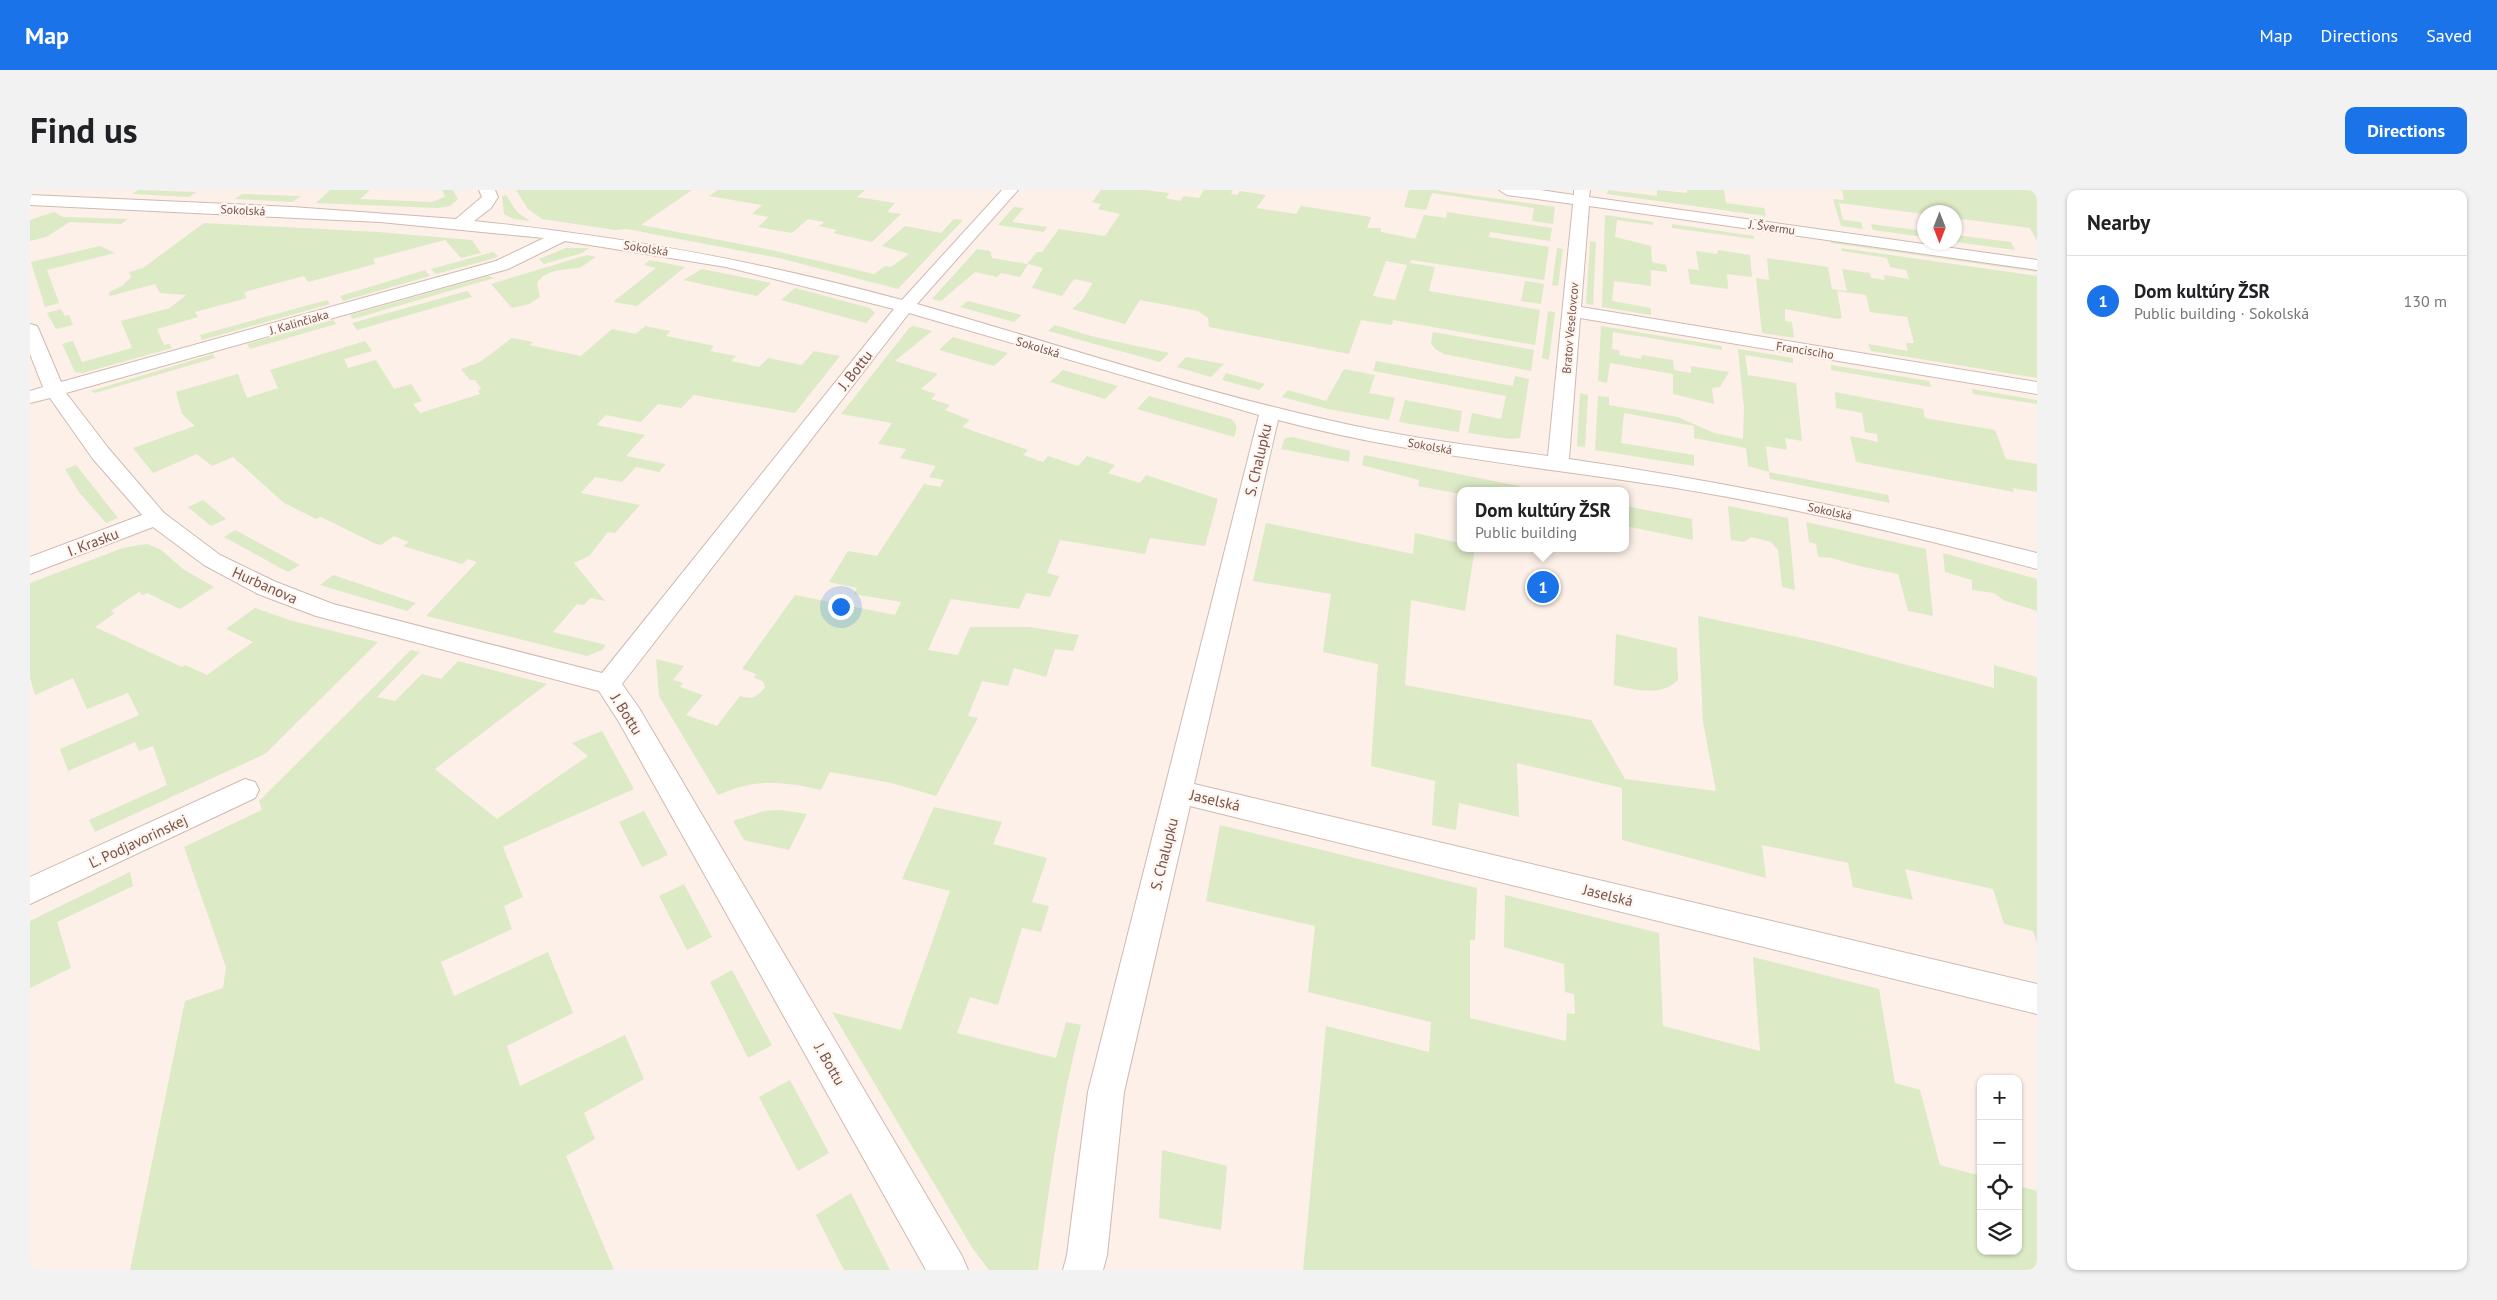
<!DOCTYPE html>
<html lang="en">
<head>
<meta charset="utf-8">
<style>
	body { margin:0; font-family:"PT Sans",sans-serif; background:#f2f2f2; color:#202124 }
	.controls { position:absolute; right:15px; bottom:15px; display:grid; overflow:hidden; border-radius:10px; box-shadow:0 1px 4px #0004 }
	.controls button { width:45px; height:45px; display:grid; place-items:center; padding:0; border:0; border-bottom:1px solid #e0e0e0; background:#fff; color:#202124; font:25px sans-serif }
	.compass { position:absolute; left:1887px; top:15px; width:45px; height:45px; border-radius:50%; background:#fff; box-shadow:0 1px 4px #0004; rotate:180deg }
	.you { position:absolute; left:810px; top:416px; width:18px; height:18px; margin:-12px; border:4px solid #fff; border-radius:50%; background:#1a73e8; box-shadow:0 0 0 8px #1a73e833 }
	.badge { display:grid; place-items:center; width:32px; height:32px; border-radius:50%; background:#1a73e8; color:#fff; font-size:16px; font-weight:700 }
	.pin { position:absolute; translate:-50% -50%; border:2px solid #fff; box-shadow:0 1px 5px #0006 }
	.popup { position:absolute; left:1427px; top:297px; width:172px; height:65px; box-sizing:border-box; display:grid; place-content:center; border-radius:10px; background:#fff; filter:drop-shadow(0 1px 4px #0005); font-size:16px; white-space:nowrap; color:#757577 }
	.popup b { font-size:19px; color:#202124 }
	.popup::after { content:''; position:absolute; left:50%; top:100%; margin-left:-10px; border:10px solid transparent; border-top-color:#fff }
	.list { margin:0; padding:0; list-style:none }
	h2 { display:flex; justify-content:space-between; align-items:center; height:65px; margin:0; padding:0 20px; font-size:21px }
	h2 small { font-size:16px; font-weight:400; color:#757577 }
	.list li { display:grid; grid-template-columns:32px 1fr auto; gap:15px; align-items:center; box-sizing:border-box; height:90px; padding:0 20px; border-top:1px solid #e0e0e0 }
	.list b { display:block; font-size:19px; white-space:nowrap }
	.list p { margin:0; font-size:16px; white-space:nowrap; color:#757577 }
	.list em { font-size:16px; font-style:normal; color:#757577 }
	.icon { flex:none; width:28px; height:28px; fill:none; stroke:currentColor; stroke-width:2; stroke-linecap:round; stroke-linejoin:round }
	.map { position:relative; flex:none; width:2007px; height:1080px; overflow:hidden; border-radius:10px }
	header { display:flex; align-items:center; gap:30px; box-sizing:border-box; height:70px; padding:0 25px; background:#1a73e8; color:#fff }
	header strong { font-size:24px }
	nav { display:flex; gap:28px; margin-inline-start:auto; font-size:18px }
	.intro { display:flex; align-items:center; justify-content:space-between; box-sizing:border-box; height:120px; padding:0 30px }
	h1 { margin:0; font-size:35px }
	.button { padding:12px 22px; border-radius:10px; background:#1a73e8; color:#fff; font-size:18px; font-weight:700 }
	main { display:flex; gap:30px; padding:0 30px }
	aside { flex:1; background:#fff; border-radius:10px; box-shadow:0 1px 4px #0004 }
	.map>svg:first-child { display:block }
	.green { fill:#dceac6; fill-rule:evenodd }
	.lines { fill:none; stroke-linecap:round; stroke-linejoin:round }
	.minor-casing { stroke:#d0b9b0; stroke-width:2 }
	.minor { fill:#fff; fill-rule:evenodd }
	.labels { text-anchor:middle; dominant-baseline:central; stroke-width:4.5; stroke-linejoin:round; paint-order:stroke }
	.far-street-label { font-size:12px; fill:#76534c; stroke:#fff5ef }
	.street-label { font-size:15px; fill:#76534c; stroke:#fff5ef }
</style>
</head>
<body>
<header>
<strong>Map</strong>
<nav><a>Map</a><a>Directions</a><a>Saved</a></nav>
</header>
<div class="intro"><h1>Find us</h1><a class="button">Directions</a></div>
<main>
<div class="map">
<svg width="2007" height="1080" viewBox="0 0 2007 1080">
	<rect width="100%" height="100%" fill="#fcf0e8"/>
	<!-- green -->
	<g class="green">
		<path d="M108 0 166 2 159 7 102 4Z"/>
		<path d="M300 0H340L330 9 402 12 415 7 412 0H423L428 9 420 16 408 18 286 13Z"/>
		<path d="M486 0H662L611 35 737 59 844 84 855 76 861 77 879 64 852 56 875 36 911 43 924 29 933 30 868 99 749 68 597 39 585 40 512 29 498 19Z"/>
		<path d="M688 0H835L827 7 865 13 857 22 871 24 842 52 803 43 807 40 789 36 794 32 778 29 762 43 728 37 739 27 722 24 732 15 679 6Z"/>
		<path d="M1071 0H1115L1139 3 1136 8 1150 11 1154 6 1169 8 1174 0H1203L1201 4 1207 5 1210 1 1236 5 1226 18 1266 24 1271 16 1341 27 1337 38H1351V42L1385 49 1394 25 1416 28 1417 22 1522 38 1520 51 1460 42 1459 47 1519 57 1514 90 1381 70 1380 73 1405 77 1399 101 1510 120 1505 155 1363 130 1362 135 1331 130 1319 164 1179 137 1178 128 1168 121 1110 110 1095 134 1042 119 1053 109 1063 93 1044 89 1032 106 1002 98 1013 78 998 74 990 87 971 83 967 87 945 82 911 111 902 109 947 59 960 61 962 68 997 74 1007 62H1012L1029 39 1075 46 1090 24 1068 19 1071 14 1062 12ZM1356 71 1377 75 1365 110 1343 106Z"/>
		<path d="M1379 0H1405L1525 17 1523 34 1502 31 1504 18 1402 3 1396 20 1374 17Z"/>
		<path d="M1578 0 1627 6V0L1657 3V0H1694L1696 13 1734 18 1736 26 1577 4Z"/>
		<path d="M1812 0H2007V51L2000 38 1925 28 1924 22H1894V24L1809 13 1813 30 1831 32 1833 39 1811 36 1803 9 1814 10Z"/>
		<path d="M212 4 271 6 263 12 205 9Z"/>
		<path d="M476 5 487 22 500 31 484 29 474 24 472 6Z"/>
		<path d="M984 17 994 18 982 32 1017 37 1014 42 968 35Z"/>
		<path d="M24 22 33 27 98 29 91 34 40 32 16 47 0 51V30Z"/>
		<path d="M1575 25 1623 32V35L1587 30 1585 47 1621 56 1622 72 1636 75 1637 82 1621 80V96L1584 91 1582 111 1621 118V125L1572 117Z"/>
		<path d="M174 33 348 42 442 50 451 63 431 68 415 50 343 69 345 74 278 92 274 86 214 102 217 108 165 122 168 127 127 139 134 155 140 154 142 158 53 183 45 182 32 154 43 151 52 172 102 158 91 131 140 118 156 105 130 103 125 94 80 106 79 102 92 96 101 87 99 82 113 78Z"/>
		<path d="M1642 34 1724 46V49L1642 38Z"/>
		<path d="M1841 34 1894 41V47L1843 40Z"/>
		<path d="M1925 45 1981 52 1985 60 1925 52Z"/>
		<path d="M1560 51 1566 52 1563 115 1556 114Z"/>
		<path d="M1800 51 2007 80V82L1801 53Z"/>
		<path d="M70 56 85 63 17 80 29 113 15 117 1 72Z"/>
		<path d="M536 58H559L552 63 514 74 509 69Z"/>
		<path d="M1527 58 1533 59 1528 96 1522 95Z"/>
		<path d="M1811 58 2007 86V188L1841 161 1838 154 1878 161 1876 153H1884L1877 127 1840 122 1836 105 1807 101 1812 128 1808 129 1755 119V131L1762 132 1764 148 1732 143 1726 88 1739 90 1737 68 1798 77 1802 99 1817 101 1812 79 1840 83 1841 88 1855 90 1854 85 1879 89 1876 80 1860 77 1857 68 1812 61Z"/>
		<path d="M1688 60 1720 65 1722 87 1697 84 1698 99 1660 94 1658 79 1669 80 1666 61 1687 64Z"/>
		<path d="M463 62 468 66 465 68 406 84 401 79Z"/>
		<path d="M557 65 566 67C560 70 554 77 548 78 533 80 516 79 507 93L510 107 499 114 482 118 461 94Z"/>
		<path d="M620 70 655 77 607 116 583 112 626 78 614 75Z"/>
		<path d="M672 79 741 93 727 106 653 90Z"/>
		<path d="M395 80 400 86 313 111 310 106Z"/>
		<path d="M458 86 464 88 323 129 320 125Z"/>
		<path d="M1495 91 1514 94 1511 114 1491 111Z"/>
		<path d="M765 98 840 118 845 123 836 133 751 110Z"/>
		<path d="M437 101 442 107 327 140 322 133Z"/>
		<path d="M297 110 300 114 172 150 170 145Z"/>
		<path d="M938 111 992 125 984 132 930 117Z"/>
		<path d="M31 119 35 126 39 125 43 135 26 139 17 123Z"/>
		<path d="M1518 121 1525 122 1519 170 1512 168Z"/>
		<path d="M303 130 306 134 220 159 217 154Z"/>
		<path d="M1025 135 1061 146 1139 163 1130 172 1018 141Z"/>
		<path d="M615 136 640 141 636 146 684 156 680 161 706 166 701 171 729 177 738 168 772 175 784 161 810 166 765 223 664 205 651 218 628 214 611 232 576 225 566 235 615 245 596 266 636 274 629 282 606 277 592 292 565 287 551 303 610 315 585 343 578 342 559 366 544 373 575 411 560 408 554 415 547 414 523 442 576 455 572 460 557 466 396 426 447 372 438 369 432 374 373 356 379 352 364 346 351 355 346 354 291 327 286 329 254 313 203 267 182 276 167 264 123 283 103 258 165 236 152 224 146 202 208 184 217 208 248 198 240 180 335 151 342 161 314 169 318 178 346 170 364 199 381 194 392 211 383 214 390 223 450 204 448 201 451 198 445 190H440L431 179 450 172 482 148 503 152 499 155 551 166 582 139 606 144Z"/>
		<path d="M884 136 902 141 865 171 908 184 891 199 906 204 901 209 920 215 915 220 940 230 932 237 998 260 993 265 1013 272 1018 266 1048 276 1057 266 1085 275 1078 283 1110 293 1116 285 1188 309 1175 356 1120 348 1115 364 1030 350 1017 383 1029 386 1020 407 996 403 989 419 921 409 898 460 928 465 940 437H999L1049 445 1043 461 1025 459 1016 487 984 478 978 496 952 491 938 526 948 528 906 606 862 593 800 582 791 600C750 591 726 588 688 605L629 506 626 469 654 476 643 490 653 493 650 497 673 505 656 525 687 536 710 506C723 510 727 507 735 497L733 491 724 488 726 484 712 479 765 405 865 425 871 412 824 404 827 398 799 392 818 361 847 366 894 294 910 297 914 290 899 287 906 276 870 268 876 259 848 254 862 233 811 224 880 137Z"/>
		<path d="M1571 136 1692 156V160L1583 142 1582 159 1590 161 1589 165 1611 169 1612 165 1643 170 1644 180 1661 183V176L1699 182 1690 197 1682 198 1684 214 1643 204V184L1580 173 1577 193 1568 191Z"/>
		<path d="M1403 142 1504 160 1501 181 1414 164 1405 159 1401 153Z"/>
		<path d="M923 147 978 163 964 176 909 160Z"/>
		<path d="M1708 159 1763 168V173L1715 165 1718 185 1766 193 1772 251 1755 248 1757 260 1736 256 1739 282 1858 305 1860 313 1740 289 1739 282 1718 276 1716 258 1664 248V236L1594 223 1591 253 1664 265V276L1565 260 1568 206 1579 207V215L1648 227 1684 243 1713 249 1714 219Z"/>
		<path d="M183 164 185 168 65 203 61 201Z"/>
		<path d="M1156 167 1194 174 1181 187 1147 177Z"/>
		<path d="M1346 171 1483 196 1485 186 1499 189 1490 248 1481 249 1438 243 1442 223 1471 229 1476 206 1343 181Z"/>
		<path d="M1801 175 1899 191 1901 197 1801 180Z"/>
		<path d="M1314 179 1345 185 1339 203 1365 208 1359 230 1298 219 1252 207 1258 200 1296 211Z"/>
		<path d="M1033 180 1088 196 1075 209 1020 192Z"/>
		<path d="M1196 183 1235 194 1229 200 1192 190Z"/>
		<path d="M1942 199 2007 210V214L1943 204Z"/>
		<path d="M1805 202 1893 219 1895 228 1965 240 1976 269 2007 274V302L1983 298 1984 302 1826 272 1820 246 1848 252 1847 244 1835 242 1832 223 1806 218Z"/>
		<path d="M1550 203 1558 205 1555 257 1547 256Z"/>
		<path d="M1119 206 1201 229C1208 235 1207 239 1204 247L1107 219Z"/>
		<path d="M1375 210 1432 221 1429 242 1369 232Z"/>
		<path d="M1262 247 1320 261 1319 272 1251 259 1255 248Z"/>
		<path d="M1334 265 1489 296V301H1430V304L1388 296 1389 290 1332 275Z"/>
		<path d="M46 275 88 328 76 333 49 302 35 279Z"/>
		<path d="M173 310 196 329 181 336 158 317Z"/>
		<path d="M1596 316 1662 329 1663 350 1596 336Z"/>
		<path d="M1698 316 1758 328 1765 400 1752 397 1748 360 1741 352 1721 347 1714 352 1701 350Z"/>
		<path d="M1776 332 1896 359 1903 426 1878 421 1868 384 1829 376 1802 368 1788 367 1786 354 1779 352Z"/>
		<path d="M1236 333 1383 364 1385 343 1430 353V358H1445L1435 421 1381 410 1375 495 1561 530 1595 589 1686 601 1673 532 1668 426 1790 452 1964 498V475L2007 487V753L2003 741 1974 734 1963 699 1875 679 1883 710 1823 697 1818 673 1732 655 1736 688 1592 650V598L1487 573 1489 627 1429 613 1426 640 1402 635 1405 591 1341 576 1348 474 1293 462 1301 404 1223 391Z"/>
		<path d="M205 340 270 375 258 382 194 347Z"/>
		<path d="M117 354 130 359 153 379 184 397 150 419 117 403 113 405 109 402 81 421 85 423 65 437 152 477 155 475 177 485 223 452 196 439 225 418 262 431 348 452 235 564 65 642 59 630 137 595 123 556 109 561 105 552 38 581 30 559 109 525 98 503 57 519 43 488 5 505 0 488V393L93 358Z"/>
		<path d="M1913 363 2007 389V421L1973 410 1964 403 1942 400V390L1915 382Z"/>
		<path d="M303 385 386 413 377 421 290 395Z"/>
		<path d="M1586 444 1647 458 1648 490C1631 507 1606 500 1584 495Z"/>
		<path d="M381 460 390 462 347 507 365 511 392 484 411 489 428 471 517 494 405 579 467 629 558 566 542 553 572 541 604 599 473 657 493 707 474 716 482 739 411 772 424 806 518 762 543 823 477 856 490 896 595 845 614 889 554 923 565 949 536 966 584 1080H100L155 811 193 798 196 777 154 657 232 620 229 611Z"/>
		<path d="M904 617 972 632 963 654 1017 668 1002 712 1019 716 1011 742 992 738 968 815 940 807 927 843 1026 868 1036 832 1051 835C1030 915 1019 998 1008 1080H959L943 1059 802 822 871 840 920 701 872 689Z"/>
		<path d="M750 620 777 624 759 660 714 650 703 631 734 621Z"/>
		<path d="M614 621 638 665 612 677 589 632Z"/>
		<path d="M1190 635 1447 698 1445 750H1440V828L1536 851 1537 823 1545 824 1544 804 1535 802 1534 774 1474 757 1475 705 1629 743 1633 836 1730 861 1723 767 1849 799 1865 893 1890 900 1910 975 1951 986V1061H1988V996L2007 1001V1080H1273L1296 836 1399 862 1401 832 1278 802 1285 736 1176 711Z"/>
		<path d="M100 682 103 696 27 732 41 778 0 798V731Z"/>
		<path d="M654 694 682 747 657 760 629 706Z"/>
		<path d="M702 780 742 855 718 868 680 792Z"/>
		<path d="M760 890 799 963 768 981 729 907Z"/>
		<path d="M1132 960 1197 976 1191 1040 1129 1028Z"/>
		<path d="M821 1003 860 1080H814L786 1025Z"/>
	</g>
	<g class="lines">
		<defs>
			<g id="minor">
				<path d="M449 0H465L468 7 461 18 444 31C592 46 728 71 872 110L972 0H988L887 114C1024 153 1160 199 1298 230 1370 247 1445 256 1518 266L1543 14 1477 5 1469 0H1510L1544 5V0H1560L1559 7 2007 70V80L1559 16 1551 117 2007 192V204L1550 128 1539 269C1697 292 1852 324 2007 363V379C1888 347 1768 318 1646 298 1513 277 1379 265 1248 230L1164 594 2007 794V824L1160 616 1094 902 1077 1065 1073 1080H1033L1037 1065 1058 902 1229 225 879 123 592 494 609 518 932 1066 938 1080H896L589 532 569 501 286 426 228 404 174 375 123 337 0 384V367L112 325 63 269 20 208 0 213V201L13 197 0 164V134L7 136 9 140 31 192 466 71 514 48 350 32 0 15V5L262 17 426 29 452 7ZM535 51 696 77 864 119 572 483 303 414 246 392 190 365 134 323 79 259 36 203 478 79Z"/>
				<path d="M215 589 225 592 229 600 225 608 0 714V687Z"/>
			</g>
		</defs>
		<!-- minor casing -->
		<use href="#minor" class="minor-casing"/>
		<!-- minor -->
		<use href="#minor" class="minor"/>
	</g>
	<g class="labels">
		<!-- far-street labels -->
		<g class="far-street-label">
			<text transform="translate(213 20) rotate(3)">Sokolská</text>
			<text transform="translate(1742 37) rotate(8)">J. Švermu</text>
			<text transform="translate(616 58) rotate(9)">Sokolská</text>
			<text transform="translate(269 132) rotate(-16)">J. Kalinčiaka</text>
			<text transform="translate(1540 138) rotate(-85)">Bratov Veselovcov</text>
			<text transform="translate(1008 157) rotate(17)">Sokolská</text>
			<text transform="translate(1775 160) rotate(9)">Francisciho</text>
			<text transform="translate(1400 256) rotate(10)">Sokolská</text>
			<text transform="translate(1800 321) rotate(12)">Sokolská</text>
		</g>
		<!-- street labels -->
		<g class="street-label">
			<text transform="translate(825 180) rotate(-52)">J. Bottu</text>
			<text transform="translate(1228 270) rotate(-77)">S. Chalupku</text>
			<text transform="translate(63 352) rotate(-21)">I. Krasku</text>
			<text transform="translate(235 395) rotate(24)">Hurbanova</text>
			<text transform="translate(597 524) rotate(58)">J. Bottu</text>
			<text transform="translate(1185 610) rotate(13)">Jaselská</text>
			<text transform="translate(108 651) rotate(-25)">Ľ. Podjavorinskej</text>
			<text transform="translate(1134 664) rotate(-76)">S. Chalupku</text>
			<text transform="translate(1578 705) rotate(14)">Jaselská</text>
			<text transform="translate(800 874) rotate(60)">J. Bottu</text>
		</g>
	</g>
</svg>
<div class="controls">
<button>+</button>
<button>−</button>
<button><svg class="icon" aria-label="locate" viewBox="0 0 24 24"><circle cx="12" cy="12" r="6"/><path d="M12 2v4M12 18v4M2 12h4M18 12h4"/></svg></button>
<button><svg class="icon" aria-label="layers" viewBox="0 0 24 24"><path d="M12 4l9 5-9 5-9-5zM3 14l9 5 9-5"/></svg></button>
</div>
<svg class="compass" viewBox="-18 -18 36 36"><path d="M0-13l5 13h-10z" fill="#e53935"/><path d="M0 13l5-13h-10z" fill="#757577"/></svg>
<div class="you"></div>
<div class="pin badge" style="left:1513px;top:397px">1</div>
<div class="popup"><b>Dom kultúry ŽSR</b>Public building</div>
</div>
<aside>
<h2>Nearby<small></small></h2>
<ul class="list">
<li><span class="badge">1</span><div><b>Dom kultúry ŽSR</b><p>Public building · Sokolská</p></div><em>130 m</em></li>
</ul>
</aside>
</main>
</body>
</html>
